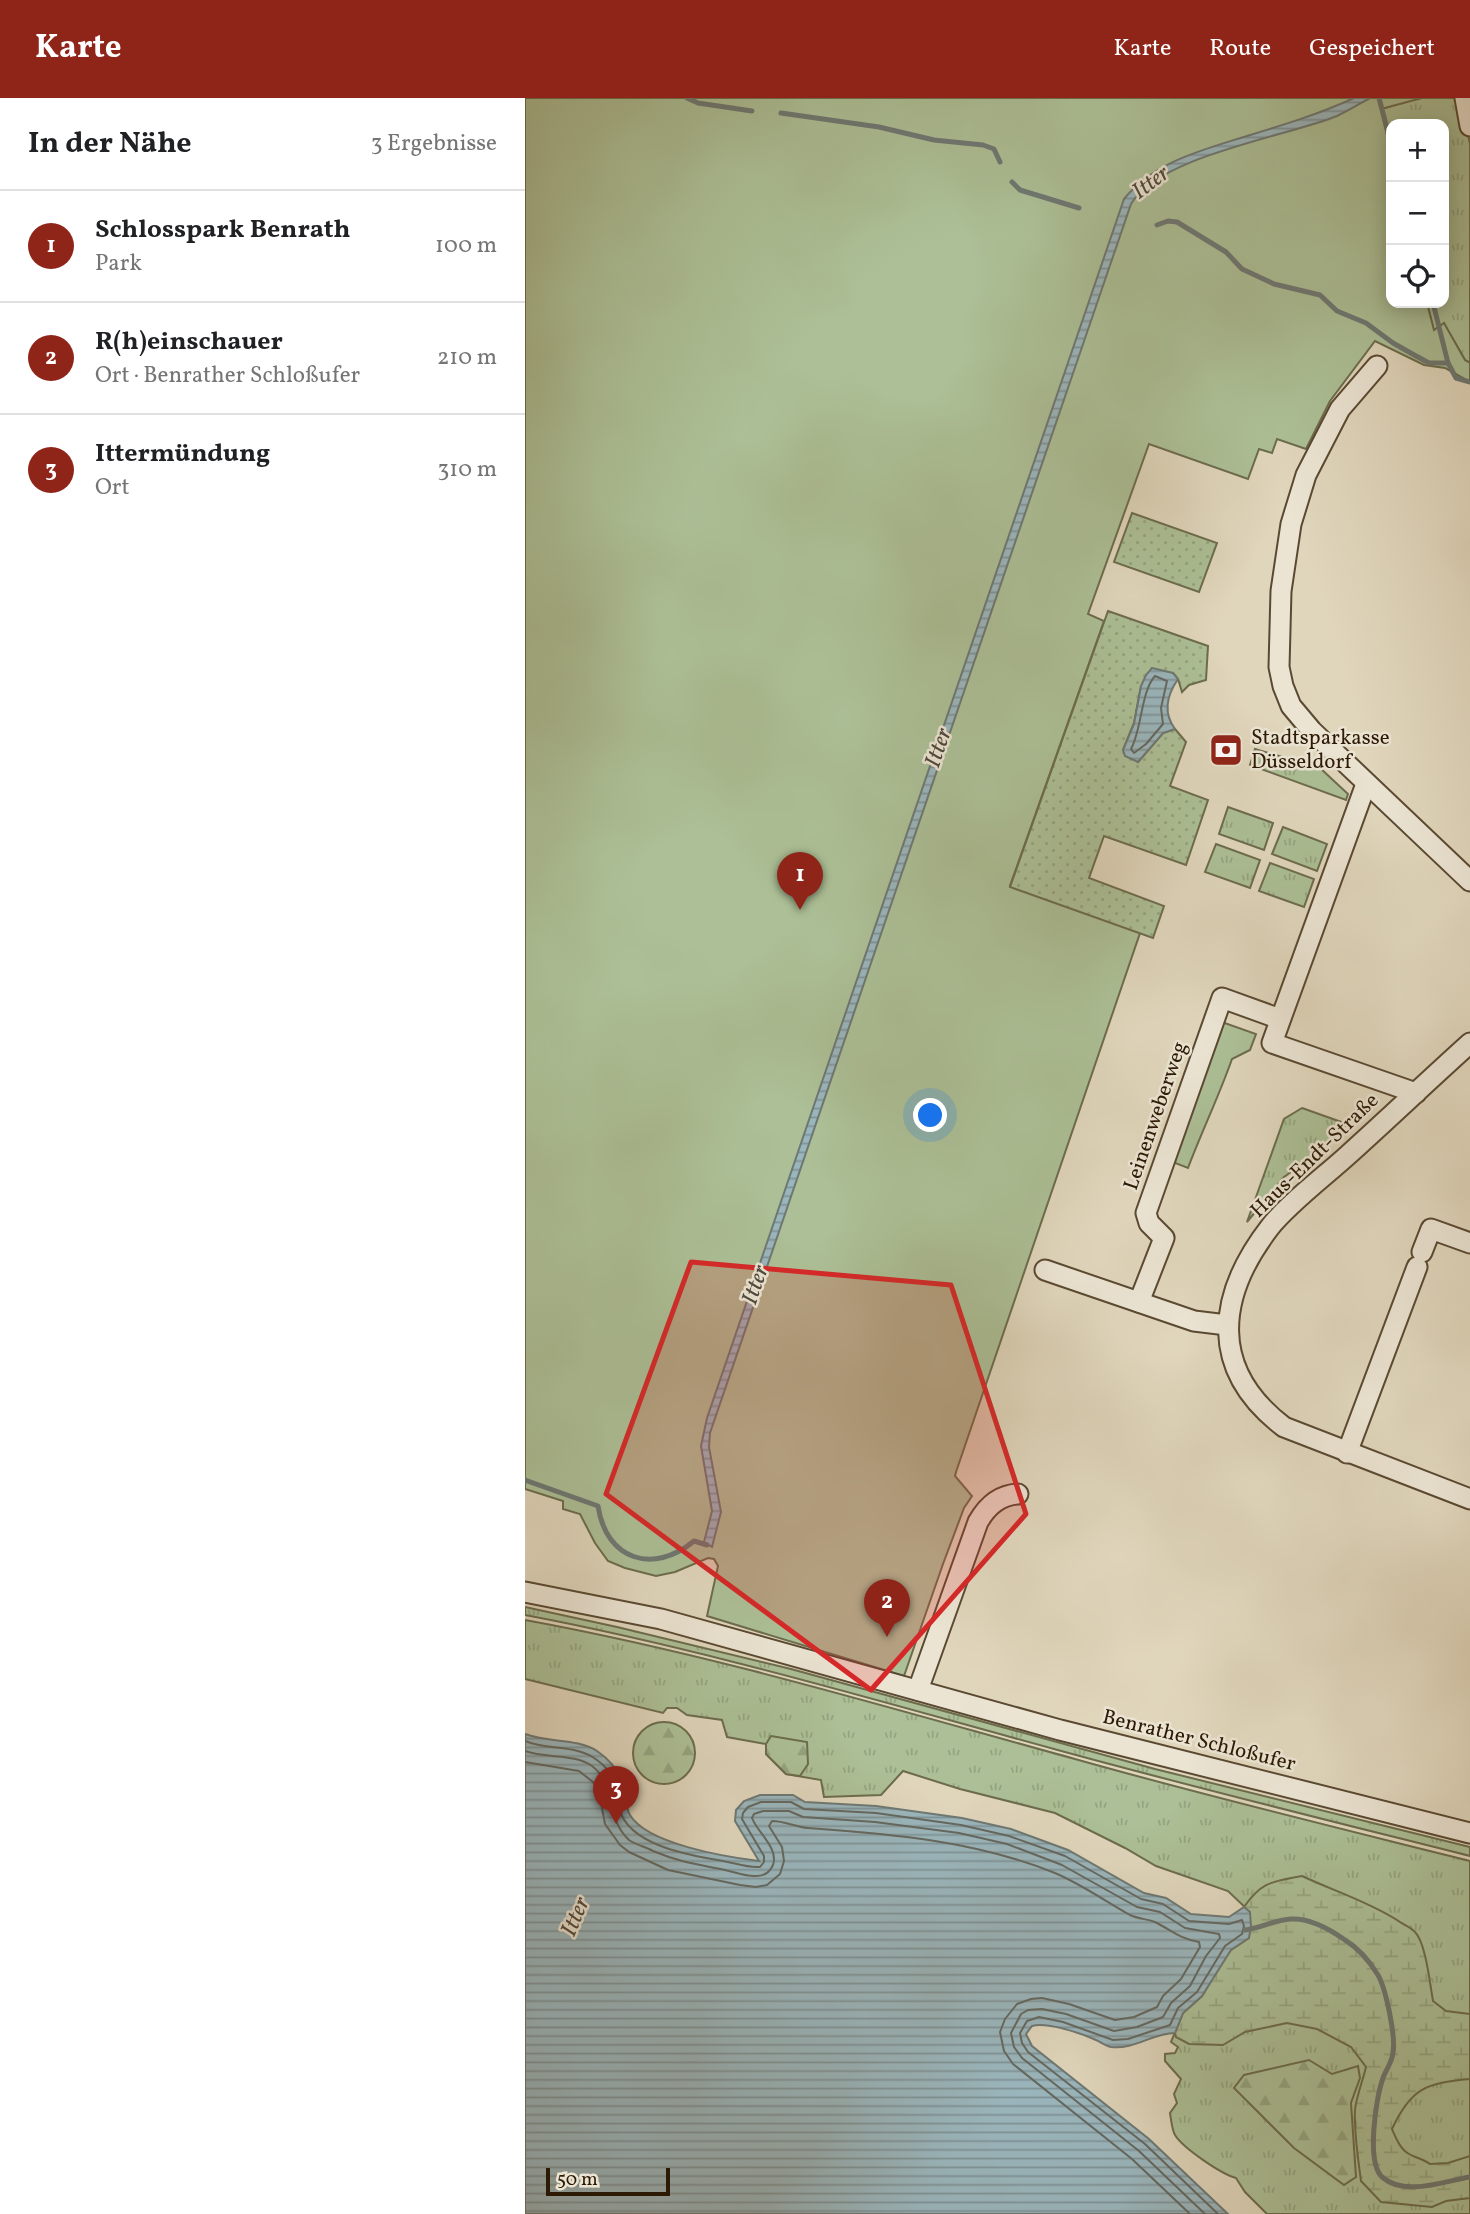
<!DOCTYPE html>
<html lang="de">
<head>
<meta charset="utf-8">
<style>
	body { margin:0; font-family:Vollkorn,serif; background:#f2f2f2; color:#202124 }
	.controls { position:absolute; right:21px; top:21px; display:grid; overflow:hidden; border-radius:14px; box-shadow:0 4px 18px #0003 }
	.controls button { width:63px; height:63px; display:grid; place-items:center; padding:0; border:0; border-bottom:2px solid #e0e0e0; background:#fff; color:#202124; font:35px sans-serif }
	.scale { position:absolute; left:21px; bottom:18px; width:124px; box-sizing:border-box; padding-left:7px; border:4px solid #2d1a04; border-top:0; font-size:19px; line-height:24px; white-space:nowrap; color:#2d1a04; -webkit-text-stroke:5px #ebe4d3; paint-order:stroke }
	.you { position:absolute; left:406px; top:1018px; width:24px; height:24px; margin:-18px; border:5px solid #fff; border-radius:50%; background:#1a73e8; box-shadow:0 0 0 10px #1a73e833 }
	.badge { display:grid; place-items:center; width:46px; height:46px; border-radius:50%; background:#8f2418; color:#fff; font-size:23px; font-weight:700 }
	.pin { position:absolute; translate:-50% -58px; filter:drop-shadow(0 2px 4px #0008) }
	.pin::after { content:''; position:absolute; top:37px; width:24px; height:21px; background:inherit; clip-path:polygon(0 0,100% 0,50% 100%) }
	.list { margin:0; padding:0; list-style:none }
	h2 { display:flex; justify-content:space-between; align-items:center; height:91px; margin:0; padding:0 28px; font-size:30px }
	h2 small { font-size:23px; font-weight:400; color:#757577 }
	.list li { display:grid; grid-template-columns:46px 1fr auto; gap:21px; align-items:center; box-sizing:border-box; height:112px; padding:0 28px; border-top:2px solid #e0e0e0 }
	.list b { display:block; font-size:26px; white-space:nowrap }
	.list p { margin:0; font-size:23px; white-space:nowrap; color:#757577 }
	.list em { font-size:23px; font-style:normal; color:#757577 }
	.icon { flex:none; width:38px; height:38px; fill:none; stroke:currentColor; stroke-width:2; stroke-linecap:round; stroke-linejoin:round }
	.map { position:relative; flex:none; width:945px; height:2116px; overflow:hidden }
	header { display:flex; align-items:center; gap:42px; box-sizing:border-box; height:98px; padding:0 35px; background:#8f2418; color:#fff }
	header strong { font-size:33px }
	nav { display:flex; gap:38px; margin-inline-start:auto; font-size:24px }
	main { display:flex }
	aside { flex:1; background:#fff }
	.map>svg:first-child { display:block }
	.grass { fill:url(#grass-tufts); stroke:#6c6c4d; stroke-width:2 }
	.forest { fill:url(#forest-firs); stroke:#6c6c4d; stroke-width:2 }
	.wetland { fill:url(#wetland-marsh); stroke:#6c6c4d; stroke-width:2 }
	.park { fill:#acbf96; stroke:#6c6c4d; stroke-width:2 }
	.garden { fill:url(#garden-dots); stroke:#6c6c4d; stroke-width:2 }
	.water { fill:url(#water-rules); stroke:#6e7873; stroke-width:2 }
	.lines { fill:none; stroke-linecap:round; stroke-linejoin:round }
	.shore { stroke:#646860; stroke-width:2 }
	.stream { stroke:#6e7873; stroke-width:5 }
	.minor-casing { stroke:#5a4932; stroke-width:23 }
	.minor { stroke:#ebe4d3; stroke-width:19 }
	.marked { fill:#d62828; fill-opacity:0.2; stroke:#d62828; stroke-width:5; stroke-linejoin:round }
	.labels { text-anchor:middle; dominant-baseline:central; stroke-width:5; stroke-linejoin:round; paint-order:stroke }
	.poi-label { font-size:21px; fill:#2d1a04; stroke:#ebe4d3; text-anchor:start }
	.street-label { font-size:21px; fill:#2d1a04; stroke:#ebe4d3 }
	.water-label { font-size:23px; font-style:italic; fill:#4e493c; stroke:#ebe4d3 }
</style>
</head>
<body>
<header>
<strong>Karte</strong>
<nav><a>Karte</a><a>Route</a><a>Gespeichert</a></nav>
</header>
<main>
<aside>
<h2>In der Nähe<small>3 Ergebnisse</small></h2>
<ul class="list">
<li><span class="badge">1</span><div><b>Schlosspark Benrath</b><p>Park</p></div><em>100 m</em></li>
<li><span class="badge">2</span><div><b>R(h)einschauer</b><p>Ort · Benrather Schloßufer</p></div><em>210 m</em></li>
<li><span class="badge">3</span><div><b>Ittermündung</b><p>Ort</p></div><em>310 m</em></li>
</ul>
</aside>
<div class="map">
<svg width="945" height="2116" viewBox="0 0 945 2116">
	<defs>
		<pattern id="grass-tufts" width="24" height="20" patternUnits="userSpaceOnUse" patternTransform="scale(1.75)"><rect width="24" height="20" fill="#acbf96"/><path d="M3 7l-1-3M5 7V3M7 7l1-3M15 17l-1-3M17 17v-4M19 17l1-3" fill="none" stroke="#94a480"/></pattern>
		<pattern id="forest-firs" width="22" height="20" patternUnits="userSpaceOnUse" patternTransform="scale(1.75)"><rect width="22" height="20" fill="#acbf96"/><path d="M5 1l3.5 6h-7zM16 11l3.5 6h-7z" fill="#94a480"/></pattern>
		<pattern id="wetland-marsh" width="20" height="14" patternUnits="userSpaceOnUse" patternTransform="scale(1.75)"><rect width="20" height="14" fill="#acbf96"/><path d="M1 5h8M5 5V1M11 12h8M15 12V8" fill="none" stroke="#94a480"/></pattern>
		<pattern id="garden-dots" width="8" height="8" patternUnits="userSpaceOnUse" patternTransform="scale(1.75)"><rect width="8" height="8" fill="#acbf96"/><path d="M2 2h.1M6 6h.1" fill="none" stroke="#94a480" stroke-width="1.8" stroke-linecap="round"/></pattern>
		<pattern id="water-rules" width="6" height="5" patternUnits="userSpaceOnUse" patternTransform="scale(1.75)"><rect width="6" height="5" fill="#9ab6bd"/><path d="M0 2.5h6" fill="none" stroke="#7e9397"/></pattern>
	</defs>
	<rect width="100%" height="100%" fill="#e0d6bc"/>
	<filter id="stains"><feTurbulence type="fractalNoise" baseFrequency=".00286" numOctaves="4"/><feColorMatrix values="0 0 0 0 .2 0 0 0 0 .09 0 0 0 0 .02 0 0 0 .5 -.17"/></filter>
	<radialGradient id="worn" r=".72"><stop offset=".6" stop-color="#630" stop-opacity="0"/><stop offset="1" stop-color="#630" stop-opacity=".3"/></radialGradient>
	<!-- grass -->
	<g class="grass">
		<path d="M893 0H936L945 46V265L940 262 919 226 909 233 902 205H919V26H866V55L856 11Z"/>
		<path d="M730 651 795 670 823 696 821 702 725 667Z"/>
		<path d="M703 709 748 725 739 752 694 736Z"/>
		<path d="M758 729 802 746 792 773 747 756Z"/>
		<path d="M691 746 735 762 725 790 680 774Z"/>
		<path d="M745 765 789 781 779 809 734 793Z"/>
		<path d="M777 1010 822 1026 794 1054 759 1079 722 1124 759 1021Z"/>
		<path d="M0 1509 92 1529 266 1571 630 1671 945 1749V1758C806 1723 667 1689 529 1651 353 1603 179 1551 0 1517Z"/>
		<path d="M0 1522C186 1556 368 1611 550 1661 681 1698 813 1730 945 1763V2116H742L720 2094 711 2080C696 2076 658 2050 650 2037 647 2032 646 2021 645 2015L652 2005 649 1996 656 1981 640 1963V1956L650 1955 653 1949 646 1944 658 1915 725 1814 703 1793 631 1768 600 1750 530 1715 435 1691 378 1673 356 1697 299 1699 296 1682 261 1676 241 1656V1646L202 1639 197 1622 162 1617 152 1610H142L138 1615 0 1581Z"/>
	</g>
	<!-- forest -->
	<g class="forest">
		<circle cx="139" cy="1655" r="31"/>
		<path d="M246 1638 282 1644 283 1666 275 1678 261 1676 241 1656V1646Z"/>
		<path d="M784 1962 807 1976 833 1968 835 1980 826 2005 831 2079 819 2087 769 2050 709 1990 719 1977Z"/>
	</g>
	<!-- wetland -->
	<path class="wetland" d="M777 1778C809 1793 842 1803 872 1822 877 1826 886 1829 890 1834 901 1845 905 1887 908 1903L921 1913 945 1916V1981C901 1985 886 1990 867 2031 871 2040 875 2051 884 2056 891 2060 898 2061 905 2066L923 2065 945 2058V2100L921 2103 907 2109 856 2104 836 2083C833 2059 829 2036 830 2012 831 2000 838 1982 841 1969L826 1949 792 1931 762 1925 720 1934 698 1947 664 1946 651 1939 650 1935 658 1915 677 1898 695 1866 706 1852 724 1840 725 1815 719 1809C737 1783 747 1784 777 1778Z"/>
	<!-- park -->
	<g class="park">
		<path d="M0 0H897L856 11 866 55V205H902L909 232 919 225 940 262 945 265V284L920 270 899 267 850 243 805 303 781 351 752 341 747 355 734 351 723 381 624 346 563 516 579 523 485 788 615 835 431 1374 430 1378 447 1398 439 1410 418 1466 379 1578 182 1518 193 1468 189 1461 183 1460 150 1474 131 1478 100 1470 83 1463 70 1445 55 1416 38 1411V1403L0 1391Z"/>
		<path d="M694 923 731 936 725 952 707 961C694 998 677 1033 663 1070L645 1063Z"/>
	</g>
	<!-- garden -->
	<g class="garden">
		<path d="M607 415 692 445 674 494 589 464Z"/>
		<path d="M583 513 683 548 681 582 664 587 657 594 653 581 648 575 616 588 609 625 598 652 613 664 638 635 650 631 661 644 645 688 683 702 661 767 579 738 564 780 639 808 628 840 485 789Z"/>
	</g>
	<!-- water -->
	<g class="water">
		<path d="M829 0H845C834 6 823 13 812 18 760 39 634 58 606 106L185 1335 184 1349 196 1414 187 1449 179 1444 187 1413 176 1348 182 1320 599 101C629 64 677 52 722 38 758 27 794 16 829 0Z"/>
		<path d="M627 570 648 575 653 581C642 597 638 615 650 631L638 635 613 664 600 658 598 652 609 626 616 588 621 577Z"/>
		<path d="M0 1636C23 1645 52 1640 72 1653 88 1664 98 1678 101 1696 102 1703 101 1711 105 1717 122 1746 201 1759 234 1763L210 1723 211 1712 219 1703 235 1697H268L280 1704 351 1708 437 1720 486 1731 543 1752 619 1795 641 1800 666 1816 704 1819 719 1809 725 1814 726 1828 724 1840 706 1852 677 1898 658 1915 650 1935C628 1935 609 1952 586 1949 580 1948 576 1944 571 1942 556 1935 522 1924 507 1928L501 1936 507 1948 624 2041 703 2116H0Z"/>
	</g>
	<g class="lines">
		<!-- shore -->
		<g class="shore">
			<path d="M630 578 642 583 636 610 638 626 621 646 609 655 606 651C617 631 616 593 630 578Z"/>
			<path d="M0 1643C23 1653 52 1646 72 1662 86 1672 93 1685 95 1703 95 1708 95 1713 97 1718 112 1749 168 1758 198 1763 210 1765 222 1770 235 1769L239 1764V1758L217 1721 218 1715 223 1709 236 1704H266L279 1711 351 1715 436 1727 484 1738 540 1758 616 1801 638 1806 664 1823 704 1826 717 1822 719 1828 717 1836 700 1848 672 1894 653 1910 645 1927 603 1941 588 1942 538 1924 514 1919 502 1923 495 1935 497 1945 503 1954 620 2046 693 2116"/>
			<path d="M0 1653C21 1661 49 1655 67 1668 93 1688 79 1719 104 1742 111 1747 121 1749 128 1753 157 1765 171 1766 200 1772 210 1774 221 1779 231 1778 239 1778 245 1774 248 1767 254 1750 232 1734 227 1720L229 1716 238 1713H264L278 1719 350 1724 434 1735 482 1746 537 1767 612 1809 635 1814 660 1830 694 1836 695 1840 681 1858 665 1888 646 1905 638 1919 612 1929 589 1933 541 1916 517 1911 503 1912 496 1916 486 1935 489 1949 497 1960 614 2053 680 2116"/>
			<path d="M0 1664 54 1673 68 1684 74 1694 80 1726 95 1747 104 1754 143 1772 215 1787 231 1789 242 1787 255 1776 259 1763 257 1749 244 1728 247 1723C260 1723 270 1729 283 1730 367 1736 451 1743 530 1775 556 1786 580 1803 605 1817 613 1821 623 1821 630 1824 648 1833 653 1840 674 1844L675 1849 656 1881 638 1898 632 1909 609 1919 590 1922 544 1906 517 1900 506 1901 492 1906 480 1921 475 1934 479 1953 488 1966 607 2061 665 2116"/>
		</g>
		<!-- stream -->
		<g class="stream">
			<path d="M162 0 173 5 227 13"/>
			<path d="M854 0 866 46"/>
			<path d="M256 15 354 29 409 42 458 47 469 51 475 64"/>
			<path d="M487 84 495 92 554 110"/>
			<path d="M632 127 643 123 652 124 701 154 717 171 749 186 795 197 812 213 841 225 868 245 891 258 904 265H923"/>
			<path d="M908 205 923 265 931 280 945 284"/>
			<path d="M0 1382 73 1408C81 1462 128 1477 169 1443L182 1447"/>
			<path d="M720 1832C735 1830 750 1822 766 1821 785 1820 806 1832 820 1842 833 1850 845 1864 853 1877 861 1891 871 1939 868 1955 867 1964 861 1972 858 1980 851 1999 841 2064 857 2079 880 2099 919 2083 945 2079"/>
		</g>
		<defs>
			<g id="minor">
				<path d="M940 0 945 28"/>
				<path d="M852 268 815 311 781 377 766 426 756 493 754 569 758 588 766 608 787 633 945 783"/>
				<path d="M841 686 747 945 891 995"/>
				<path d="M945 945C904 982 864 1020 823 1057 800 1078 763 1106 745 1129 691 1199 684 1272 759 1329L945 1401"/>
				<path d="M897 1154 906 1131 945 1145"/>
				<path d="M520 1172 669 1223 702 1227"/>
				<path d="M614 1204 639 1140 624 1125 621 1115 697 900 755 921"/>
				<path d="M822 1355 892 1169"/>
				<path d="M0 1494 136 1521 535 1632 945 1735"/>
				<path d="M393 1592 453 1424C462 1408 474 1397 493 1396"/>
			</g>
		</defs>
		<!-- minor casing -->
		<use href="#minor" class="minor-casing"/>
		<!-- minor -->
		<use href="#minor" class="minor"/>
	</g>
	<!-- marked area -->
	<path class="marked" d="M166 1164 426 1187 501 1416 346 1592 81 1396Z"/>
	<!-- icons -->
	<defs>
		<symbol id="bank-square" viewBox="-11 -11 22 22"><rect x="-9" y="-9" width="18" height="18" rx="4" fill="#8f2418" stroke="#ebe4d3"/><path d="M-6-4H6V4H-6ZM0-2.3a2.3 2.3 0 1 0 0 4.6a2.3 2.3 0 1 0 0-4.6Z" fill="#fff"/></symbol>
	</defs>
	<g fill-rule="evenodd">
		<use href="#bank-square" x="682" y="633" width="38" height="38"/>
	</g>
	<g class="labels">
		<!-- poi labels -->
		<g class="poi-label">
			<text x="726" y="640">Stadtsparkasse<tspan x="726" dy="24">Düsseldorf</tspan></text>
		</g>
		<!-- street labels -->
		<g class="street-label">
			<text transform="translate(631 1018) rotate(-71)">Leinenweberweg</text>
			<text transform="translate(790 1058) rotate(-44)">Haus-Endt-Straße</text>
			<text transform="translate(674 1643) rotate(14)">Benrather Schloßufer</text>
		</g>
		<!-- water labels -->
		<g class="water-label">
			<text transform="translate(626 85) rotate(-37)">Itter</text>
			<text transform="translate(414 650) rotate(-71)">Itter</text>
			<text transform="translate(231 1187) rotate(-71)">Itter</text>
			<text transform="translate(51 1819) rotate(-67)">Itter</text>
		</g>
	</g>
	<rect width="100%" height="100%" filter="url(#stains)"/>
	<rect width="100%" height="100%" fill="url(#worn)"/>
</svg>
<div class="controls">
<button>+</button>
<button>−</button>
<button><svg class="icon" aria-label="locate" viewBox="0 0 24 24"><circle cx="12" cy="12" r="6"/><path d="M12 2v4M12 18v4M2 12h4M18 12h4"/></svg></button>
</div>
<div class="scale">50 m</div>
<div class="you"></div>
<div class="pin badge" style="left:275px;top:812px">1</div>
<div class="pin badge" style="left:362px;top:1539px">2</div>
<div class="pin badge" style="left:91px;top:1726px">3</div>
</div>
</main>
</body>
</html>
